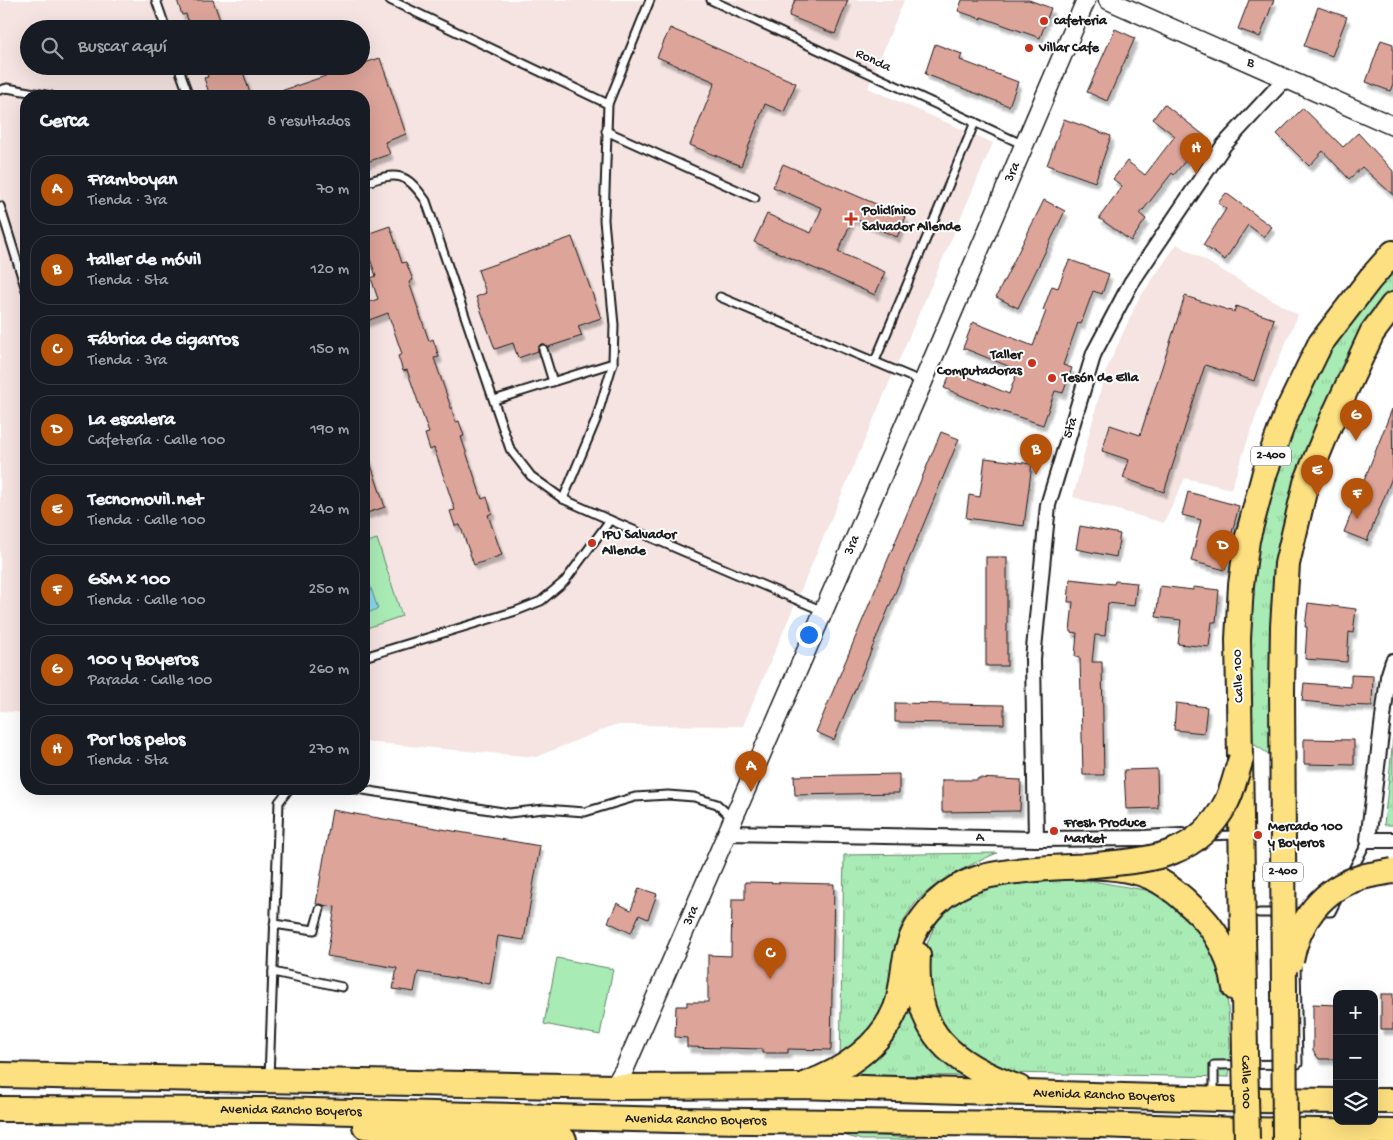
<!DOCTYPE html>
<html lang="es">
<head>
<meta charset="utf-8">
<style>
	body { margin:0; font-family:"Gochi Hand",sans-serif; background:#20242c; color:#f1f3f6 }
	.controls { position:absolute; right:15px; bottom:15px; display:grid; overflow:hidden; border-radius:10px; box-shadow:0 5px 20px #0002 }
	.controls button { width:45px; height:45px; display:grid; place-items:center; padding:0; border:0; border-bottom:1px solid #363941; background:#171b24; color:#f1f3f6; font:25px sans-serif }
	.you { position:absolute; left:808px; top:634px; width:18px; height:18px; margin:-12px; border:4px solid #fff; border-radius:50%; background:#1a73e8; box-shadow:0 0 0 8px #1a73e833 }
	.badge { display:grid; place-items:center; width:32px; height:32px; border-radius:50%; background:#b45309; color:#fff; font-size:16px; font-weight:700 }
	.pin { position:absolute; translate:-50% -41px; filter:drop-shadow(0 1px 2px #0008) }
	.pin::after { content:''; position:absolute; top:26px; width:18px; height:15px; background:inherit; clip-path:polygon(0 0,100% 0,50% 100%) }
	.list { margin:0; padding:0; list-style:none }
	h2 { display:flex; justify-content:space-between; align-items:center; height:65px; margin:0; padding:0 20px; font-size:21px }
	h2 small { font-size:16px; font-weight:400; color:#9ea1a6 }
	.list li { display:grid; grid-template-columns:32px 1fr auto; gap:15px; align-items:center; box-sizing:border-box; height:70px; margin:0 10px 10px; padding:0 10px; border:1px solid #363941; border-radius:20px }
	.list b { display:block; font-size:19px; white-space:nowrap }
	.list p { margin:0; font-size:16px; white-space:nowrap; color:#9ea1a6 }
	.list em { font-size:16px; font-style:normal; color:#9ea1a6 }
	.icon { flex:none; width:28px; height:28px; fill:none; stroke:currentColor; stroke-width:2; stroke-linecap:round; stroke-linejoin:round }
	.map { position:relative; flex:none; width:1393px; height:1140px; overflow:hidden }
	.search { position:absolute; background:#171b24; box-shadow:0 5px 20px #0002; left:20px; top:20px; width:350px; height:55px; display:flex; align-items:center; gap:12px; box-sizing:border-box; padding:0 18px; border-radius:28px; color:#9ea1a6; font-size:19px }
	.panel { position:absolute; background:#171b24; box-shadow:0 5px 20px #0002; left:20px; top:90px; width:350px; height:705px; border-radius:20px }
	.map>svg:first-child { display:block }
	.built { fill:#f5e4e1; fill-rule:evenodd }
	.grass { fill:url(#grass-tufts); stroke:#628468 }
	.pitch { fill:#a9ebb5; stroke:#628468 }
	.water { fill:#8ad8e8; stroke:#5e8d96 }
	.building { fill:#dda49a; stroke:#1c1c1c; filter:url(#shadow) }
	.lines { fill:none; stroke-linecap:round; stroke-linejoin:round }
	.service-casing { stroke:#1c1c1c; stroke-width:11 }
	.minor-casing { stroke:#1c1c1c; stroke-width:18 }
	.tertiary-casing { stroke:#1c1c1c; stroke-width:21 }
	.trunk-casing { stroke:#1c1c1c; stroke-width:28 }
	.service { stroke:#fff; stroke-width:7 }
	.minor { stroke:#fff; stroke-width:14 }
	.tertiary { stroke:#fff; stroke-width:18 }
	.trunk { stroke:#fde080; stroke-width:24 }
	.trunk-bridge-casing { stroke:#1c1c1c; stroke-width:28; stroke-linecap:butt }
	.trunk-bridge { stroke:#fde080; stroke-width:24 }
	.poi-dot { fill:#c8321e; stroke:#fff; stroke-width:2 }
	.labels { text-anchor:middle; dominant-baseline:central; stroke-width:4; stroke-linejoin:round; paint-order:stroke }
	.shield { fill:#fff; stroke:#606060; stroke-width:1 }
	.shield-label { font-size:12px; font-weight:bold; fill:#1c1c1c }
	.poi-label { font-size:14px; font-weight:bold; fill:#1c1c1c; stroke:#fff; text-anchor:start }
	.street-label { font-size:14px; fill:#1c1c1c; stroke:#fff }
</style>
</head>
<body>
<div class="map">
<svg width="1393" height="1140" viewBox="0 0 1393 1140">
	<defs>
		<pattern id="grass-tufts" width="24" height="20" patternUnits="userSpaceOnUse" patternTransform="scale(1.25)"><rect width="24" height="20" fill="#a9ebb5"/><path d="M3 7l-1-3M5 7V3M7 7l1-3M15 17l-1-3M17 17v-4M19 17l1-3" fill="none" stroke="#91c99b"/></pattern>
		<filter id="shadow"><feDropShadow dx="3" dy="5.5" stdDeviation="1" flood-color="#0004"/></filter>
	</defs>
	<rect width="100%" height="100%" fill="#fff"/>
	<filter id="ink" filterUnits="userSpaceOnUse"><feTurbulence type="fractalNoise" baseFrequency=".02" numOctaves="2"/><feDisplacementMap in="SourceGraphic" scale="10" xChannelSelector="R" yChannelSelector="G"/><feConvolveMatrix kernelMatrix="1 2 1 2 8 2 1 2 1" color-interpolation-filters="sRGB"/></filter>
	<g filter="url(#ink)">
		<!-- built -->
		<g class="built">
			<path d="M0 0H904L868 88 993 143 892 376 743 726 614 725 536 757 364 742V96H26V713L0 711ZM29 29H361V66H29Z"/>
			<path d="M1177 244 1298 315 1264 393 1231 489 1185 478 1164 523 1073 497 1105 373 1138 300Z"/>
		</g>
		<!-- grass -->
		<g class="grass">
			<path d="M1393 265V291L1386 300 1299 478 1273 757 1249 741 1247 640 1255 540 1273 473 1327 349Z"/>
			<path d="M1393 739V825H1384Z"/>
			<path d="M997 853C970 865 940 878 918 900 909 910 899 927 897 940 893 958 894 976 888 993 883 1005 876 1020 869 1031 862 1042 849 1052 840 1062L844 855Z"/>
			<path d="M1053 878 1098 882 1145 890 1165 898 1196 925 1218 957 1227 989 1230 1045 1229 1077 1004 1073 951 1042 926 993 925 956 928 941 934 927 942 914 956 900 987 884Z"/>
			<path d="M911 998 970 1076 851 1075 867 1063Z"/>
			<path d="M835 1133 944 1140H862Z"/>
		</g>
		<!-- pitch -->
		<g class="pitch">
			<path d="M377 539 402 616 364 629V543Z"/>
			<path d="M557 958 613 969 600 1035 544 1024Z"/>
		</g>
		<!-- water -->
		<path class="water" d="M364 568 378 609 364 614Z"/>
		<!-- building -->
		<g class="building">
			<path d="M177 0H213L223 29H191L186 14 182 15Z"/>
			<path d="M795 0H848L835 34 789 16Z"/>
			<path d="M962 0H1029L1051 8 1040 38 981 17V19L958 11Z"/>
			<path d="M1249 0H1274L1260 37 1238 29Z"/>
			<path d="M1318 7 1347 17 1332 56 1304 46Z"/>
			<path d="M670 28 796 83 784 112 765 104 741 166 690 145 715 82 657 57Z"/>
			<path d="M1115 29 1135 38 1107 101 1087 92Z"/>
			<path d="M1381 40 1393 44V84L1390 91 1366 82Z"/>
			<path d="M935 44 962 54 960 60 1018 82 1009 106 925 74Z"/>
			<path d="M380 58 406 134 385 142 390 154 364 163V96H273L272 94 355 66H361V64Z"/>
			<path d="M204 66H241L251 96H214L213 91 209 93 204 78 208 77Z"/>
			<path d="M1164 104 1205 136 1174 175 1172 173 1140 214 1146 219 1131 241 1099 218 1122 186 1113 179 1127 161 1145 175 1175 136 1153 119Z"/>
			<path d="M1303 108 1343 147 1358 133 1393 171V195L1362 167 1349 179 1323 151 1309 166 1277 134Z"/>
			<path d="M1064 119 1111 136 1095 182 1047 165Z"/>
			<path d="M783 164 906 217 897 237 853 218 838 252 885 272 875 295 754 242 767 214 811 233 822 208 773 187Z"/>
			<path d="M1226 193 1272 227 1264 237 1248 225 1225 260 1203 245 1226 209 1218 203Z"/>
			<path d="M1044 200 1065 211 1018 308 996 297Z"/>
			<path d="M390 226 402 263 406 262 413 280 409 282 429 341 433 339 439 357 434 358 456 422 459 421 464 436 461 437 482 499 487 497 492 513 488 515 502 555 474 565 460 525 455 526 450 511 455 510 434 448 430 450 425 434 429 433 407 370 403 371 398 356 402 354 388 313 364 322V304L378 299 371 278 376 276 364 241V235Z"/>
			<path d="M572 237 601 318 578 326 582 336 548 347 545 344H541L538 347V351L518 358 513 343 495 349 476 297 486 293 478 270Z"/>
			<path d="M1070 260 1109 274 1102 294 1093 291 1081 324 1078 323 1063 365 1072 368 1063 393 1055 391 1043 425 988 407 944 388 952 370 1009 394 1018 370 963 348 973 322 1033 346 1046 311 1043 310 1052 286 1058 288 1066 267Z"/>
			<path d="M1185 296 1234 312 1236 306 1274 319 1254 381 1205 365 1164 492 1123 478 1129 460 1102 451 1110 425 1140 435Z"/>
			<path d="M1392 409 1393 475 1367 541 1344 532Z"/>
			<path d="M941 432 959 439 834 740 816 732Z"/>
			<path d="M364 450H366L385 507 364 514Z"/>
			<path d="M985 458 1032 464 1024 526 966 518 969 495 980 497Z"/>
			<path d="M1188 492 1239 506 1229 544H1232L1225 570 1191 561 1201 520 1182 515Z"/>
			<path d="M1080 526 1120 534 1116 557 1076 549Z"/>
			<rect x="986" y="557" width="21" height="109"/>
			<path d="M1070 579 1114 584 1115 581 1137 583 1134 606 1108 603 1105 636 1095 635 1092 662H1102L1104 775H1083L1080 658 1075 657 1077 633 1070 632 1073 602H1068Z"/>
			<path d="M1160 586 1193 590V587L1219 590 1216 622H1212L1209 647 1178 644 1181 620 1156 617Z"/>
			<path d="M1308 603 1356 609 1353 633 1349 632 1347 662 1305 659 1307 627H1305Z"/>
			<path d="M1351 675 1373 676 1372 706 1342 705 1302 701 1304 683 1351 687Z"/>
			<path d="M895 703 1004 705V724L895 722Z"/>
			<path d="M1176 703 1207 707 1204 733 1174 730Z"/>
			<path d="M1304 739 1354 740V765L1304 764Z"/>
			<path d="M1157 769 1158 808 1126 809 1124 770Z"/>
			<path d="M899 774V793L795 795 794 776Z"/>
			<path d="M978 778 1021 780 1020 811 942 812V780H978Z"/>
			<path d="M332 810 540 846 524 940 498 936 490 984 418 972 414 992 393 989 397 968 327 956 335 907 316 904Z"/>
			<path d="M745 882 834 884 831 1050 788 1049V1053H762V1049L687 1047V1038L675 1037 676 1006H687V1002H708V955L731 956 732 899H745Z"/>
			<path d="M639 888 657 894 648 919 639 915 631 933 608 922 617 903 631 910Z"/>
			<rect x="1381" y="994" width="12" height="35"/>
			<path d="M1313 1004 1337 1005V1059H1319L1313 1051Z"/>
		</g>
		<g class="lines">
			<defs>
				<g id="service">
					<path d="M156 0 166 29"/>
					<path d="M390 0 608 104"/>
					<path d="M711 0 1024 145"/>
					<path d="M178 66 189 96"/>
					<path d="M0 90 7 88 51 96"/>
					<path d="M606 131 755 198"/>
					<path d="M364 183C397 172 405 171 426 201L510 449 531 476 563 499 610 520 823 611"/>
					<path d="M0 206 26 290"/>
					<path d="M720 297 923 382"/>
					<path d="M543 349 553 382"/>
					<path d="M875 361 975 122"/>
					<path d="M494 400 613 363"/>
					<path d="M563 499 596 420 613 363 614 325 604 220 608 104 650 0"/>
					<path d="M364 657 516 611 541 601 565 581 610 520"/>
					<path d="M357 789 509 813 544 809 585 812 635 797 668 795 694 797 717 804 733 819"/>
					<path d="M1208 836 1234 835"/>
					<path d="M1350 875 1368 840"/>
					<path d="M1318 912H1331L1338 898"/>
					<path d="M1259 913H1279"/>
					<path d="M274 924 314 930 320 909"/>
					<path d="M273 972 342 987"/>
					<path d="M269 1078 279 802 289 789"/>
					<path d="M1214 1095V1065L1298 1064 1296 964"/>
				</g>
				<g id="minor">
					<path d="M1393 661 1388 677 1368 840H1393"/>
					<path d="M727 833 1036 839 1143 838 1182 836"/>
					<path d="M1036 839 1033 659 1048 505 1094 353 1131 283 1224 145 1285 79"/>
				</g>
				<g id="tertiary">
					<path id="s1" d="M1108 0 1393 126"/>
					<path id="s2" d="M614 1087 625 1068 923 382 1086 0"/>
				</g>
				<g id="trunk">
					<path d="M1282 692 1283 626 1287 564 1306 483 1330 424 1372 333 1393 305"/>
					<path d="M918 955C913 1034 950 1062 1019 1088"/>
					<path d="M1245 1054 1238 639 1241 585 1247 540 1265 472 1287 412 1320 344 1370 279 1393 253"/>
					<path id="s3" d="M0 1075 614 1087 799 1086 1255 1100 1337 1101"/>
					<path d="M806 1084C843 1071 881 1046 896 1008 901 995 902 981 904 967 908 940 916 924 935 904 965 875 997 873 1036 869 1073 866 1126 862 1159 881 1171 888 1182 897 1192 907 1217 929 1230 955 1235 988"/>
					<path d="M1374 1101H1393"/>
					<path id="s4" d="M0 1109 272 1110 673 1120 1099 1125 1238 1130 1393 1132"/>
					<path d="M365 1126 468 1136 564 1140"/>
				</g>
			</defs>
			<!-- service casing -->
			<use href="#service" class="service-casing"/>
			<!-- minor casing -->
			<use href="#minor" class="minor-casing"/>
			<!-- tertiary casing -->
			<use href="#tertiary" class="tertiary-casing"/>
			<!-- trunk casing -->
			<use href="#trunk" class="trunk-casing"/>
			<!-- service -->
			<use href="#service" class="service"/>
			<!-- minor -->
			<use href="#minor" class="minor"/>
			<!-- tertiary -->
			<use href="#tertiary" class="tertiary"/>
			<!-- trunk -->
			<use href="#trunk" class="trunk"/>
			<defs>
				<g id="trunk-bridge">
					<path d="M1282 692 1285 1140"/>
					<path d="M1085 866C1143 860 1195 861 1226 803 1233 790 1236 773 1241 759"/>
					<path d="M1291 961C1298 921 1323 888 1362 877 1372 874 1383 873 1393 871"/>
					<path id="s5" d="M1245 1054 1247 1140"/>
				</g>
			</defs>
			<!-- trunk-bridge casing -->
			<use href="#trunk-bridge" class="trunk-bridge-casing"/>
			<!-- trunk-bridge -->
			<use href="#trunk-bridge" class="trunk-bridge"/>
		</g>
	</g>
	<!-- markers -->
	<g class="poi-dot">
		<circle cx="1044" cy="21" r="5"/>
		<circle cx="1029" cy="48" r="5"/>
		<path d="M848.5 211.5h5v5h5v5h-5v5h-5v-5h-5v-5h5z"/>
		<circle cx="1032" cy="363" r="5"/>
		<circle cx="1052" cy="378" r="5"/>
		<circle cx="592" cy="543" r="5"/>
		<circle cx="1054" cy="831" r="5"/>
		<circle cx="1258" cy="835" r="5"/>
	</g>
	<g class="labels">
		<!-- shield labels -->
		<g class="shield">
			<rect x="1251" y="446.5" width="40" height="19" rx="4"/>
			<rect x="1263" y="862.5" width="40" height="19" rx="4"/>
		</g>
		<g class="shield-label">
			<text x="1271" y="456">2-400</text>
			<text x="1283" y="872">2-400</text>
		</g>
		<!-- poi labels -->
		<g class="poi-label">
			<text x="1054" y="21">cafeteria</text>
			<text x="1039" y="48">Villar Cafe</text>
			<text x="862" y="211">Policlínico<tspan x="862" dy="16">Salvador Allende</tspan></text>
			<text x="1022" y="355" text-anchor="end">Taller<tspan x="1022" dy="16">Computadoras</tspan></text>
			<text x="1062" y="378">Tesón de Ella</text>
			<text x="602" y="535">IPU Salvador<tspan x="602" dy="16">Allende</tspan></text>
			<text x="1064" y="823">Fresh Produce<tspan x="1064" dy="16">Market</tspan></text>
			<text x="1268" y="827">Mercado 100<tspan x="1268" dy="16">y Boyeros</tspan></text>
		</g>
		<!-- street labels -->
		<g class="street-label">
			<text transform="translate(873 61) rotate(25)">Ronda</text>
			<text stroke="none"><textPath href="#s1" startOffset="156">B</textPath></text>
			<text stroke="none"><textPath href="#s2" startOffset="998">3ra</textPath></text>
			<text transform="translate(1071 428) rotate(-73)">5ta</text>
			<text stroke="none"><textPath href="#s2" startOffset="592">3ra</textPath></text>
			<text transform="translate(1239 676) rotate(-92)">Calle 100</text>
			<text transform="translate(980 838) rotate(1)">A</text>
			<text stroke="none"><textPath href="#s2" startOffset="188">3ra</textPath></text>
			<text stroke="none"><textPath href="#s5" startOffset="28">Calle 100</textPath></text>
			<text stroke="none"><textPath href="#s3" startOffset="1104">Avenida Rancho Boyeros</textPath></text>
			<text stroke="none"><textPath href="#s4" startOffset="291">Avenida Rancho Boyeros</textPath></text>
			<text stroke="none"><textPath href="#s4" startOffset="696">Avenida Rancho Boyeros</textPath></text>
		</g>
	</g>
</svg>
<div class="controls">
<button>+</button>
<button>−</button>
<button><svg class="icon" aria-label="layers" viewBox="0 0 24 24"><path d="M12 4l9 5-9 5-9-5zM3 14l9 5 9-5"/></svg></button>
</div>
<div class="you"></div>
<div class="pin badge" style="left:751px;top:792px">A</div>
<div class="pin badge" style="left:1036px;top:475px">B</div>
<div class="pin badge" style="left:770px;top:979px">C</div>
<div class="pin badge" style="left:1223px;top:571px">D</div>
<div class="pin badge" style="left:1317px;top:496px">E</div>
<div class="pin badge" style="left:1357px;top:519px">F</div>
<div class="pin badge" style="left:1356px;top:441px">G</div>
<div class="pin badge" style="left:1196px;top:174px">H</div>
<div class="search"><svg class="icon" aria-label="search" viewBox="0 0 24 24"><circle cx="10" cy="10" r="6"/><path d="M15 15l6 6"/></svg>Buscar aquí</div>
<section class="panel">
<h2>Cerca<small>8 resultados</small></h2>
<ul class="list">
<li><span class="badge">A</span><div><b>Framboyan</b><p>Tienda · 3ra</p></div><em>70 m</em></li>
<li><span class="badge">B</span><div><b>taller de móvil</b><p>Tienda · 5ta</p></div><em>120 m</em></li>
<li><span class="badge">C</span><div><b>Fábrica de cigarros</b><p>Tienda · 3ra</p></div><em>150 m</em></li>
<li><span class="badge">D</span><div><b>La escalera</b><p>Cafetería · Calle 100</p></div><em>190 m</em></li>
<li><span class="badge">E</span><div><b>Tecnomovil.net</b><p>Tienda · Calle 100</p></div><em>240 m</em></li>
<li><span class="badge">F</span><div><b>GSM x 100</b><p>Tienda · Calle 100</p></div><em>250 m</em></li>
<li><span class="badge">G</span><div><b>100 y Boyeros</b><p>Parada · Calle 100</p></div><em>260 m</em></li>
<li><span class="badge">H</span><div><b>Por los pelos</b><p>Tienda · 5ta</p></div><em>270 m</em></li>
</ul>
</section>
</div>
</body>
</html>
